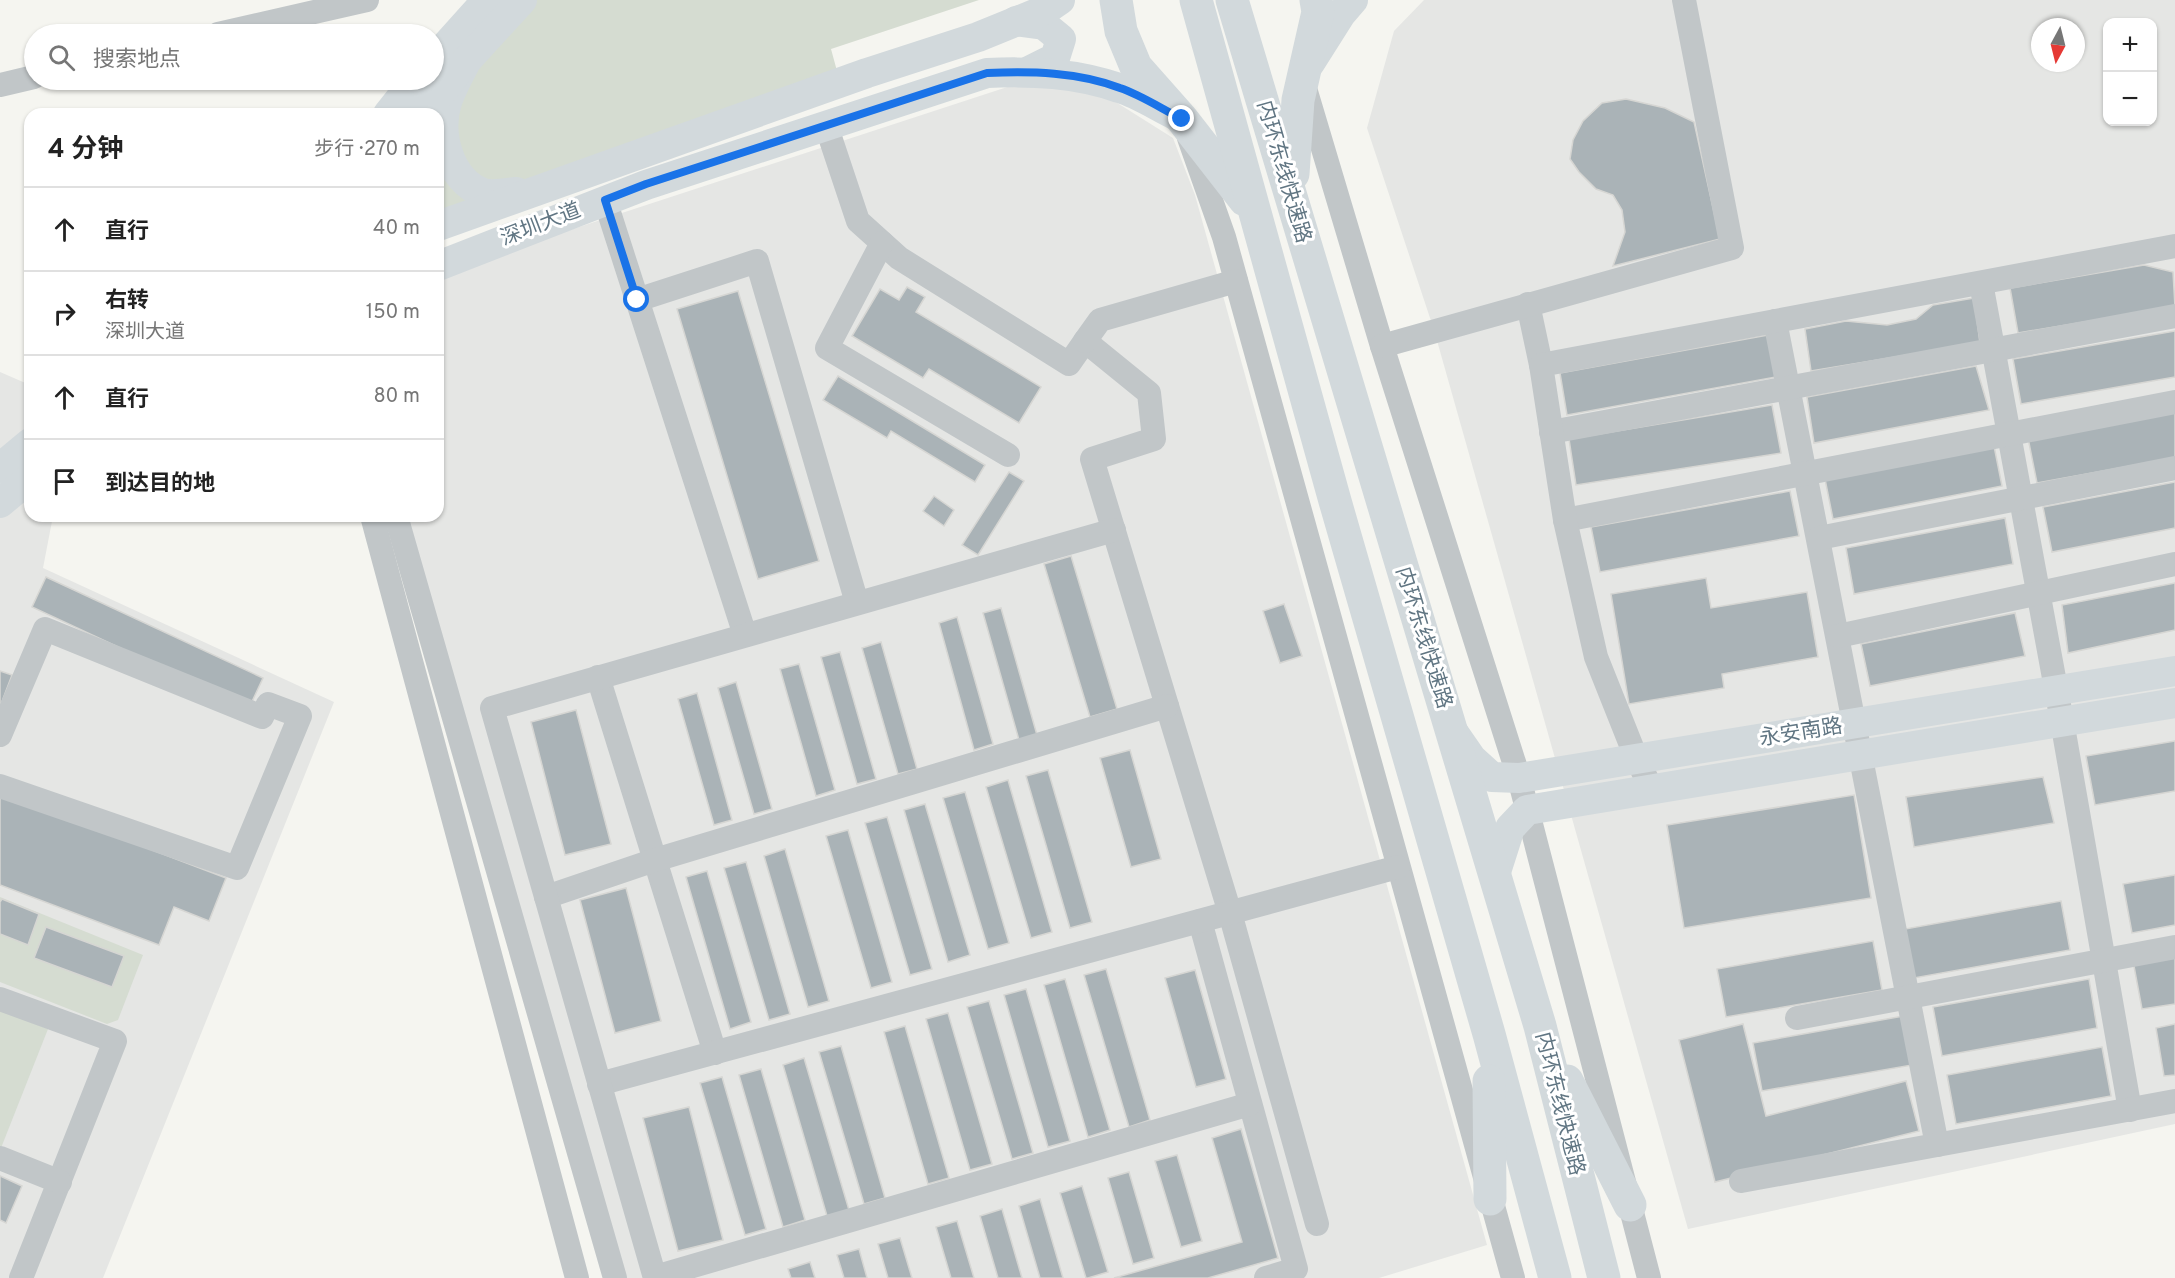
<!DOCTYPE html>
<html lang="zh">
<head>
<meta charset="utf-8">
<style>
	body { margin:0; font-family:Overpass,"Noto Sans SC",sans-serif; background:#f2f2f2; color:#222 }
	.controls { position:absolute; right:18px; top:18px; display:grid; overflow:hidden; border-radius:12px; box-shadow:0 2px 4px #0004 }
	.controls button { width:54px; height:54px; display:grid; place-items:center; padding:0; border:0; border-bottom:2px solid #e0e0e0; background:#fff; color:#222; font:30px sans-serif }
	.compass { position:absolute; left:2031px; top:18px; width:54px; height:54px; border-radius:50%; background:#fff; box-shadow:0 2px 4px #0004; rotate:187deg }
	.stop { position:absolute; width:18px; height:18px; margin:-14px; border:4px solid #1a73e8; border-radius:50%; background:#fff }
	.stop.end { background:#1a73e8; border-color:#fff; box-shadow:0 2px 6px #0008 }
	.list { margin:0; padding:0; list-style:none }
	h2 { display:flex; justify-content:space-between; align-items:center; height:78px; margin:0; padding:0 24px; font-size:26px }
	h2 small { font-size:20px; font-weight:400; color:#767676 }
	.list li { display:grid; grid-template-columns:39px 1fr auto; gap:18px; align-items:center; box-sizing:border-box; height:84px; padding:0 24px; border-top:2px solid #e0e0e0 }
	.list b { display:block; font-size:22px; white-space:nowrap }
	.list p { margin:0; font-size:20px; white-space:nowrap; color:#767676 }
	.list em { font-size:20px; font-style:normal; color:#767676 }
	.icon { flex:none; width:33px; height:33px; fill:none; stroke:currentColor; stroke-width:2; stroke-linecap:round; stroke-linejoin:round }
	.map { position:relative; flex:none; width:2175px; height:1278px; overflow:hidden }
	.search { position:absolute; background:#fff; box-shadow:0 2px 4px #0004; left:24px; top:24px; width:420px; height:66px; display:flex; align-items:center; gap:15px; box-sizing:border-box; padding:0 21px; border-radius:33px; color:#767676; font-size:22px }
	.panel { position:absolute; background:#fff; box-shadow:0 2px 4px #0004; left:24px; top:108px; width:420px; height:414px; border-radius:18px }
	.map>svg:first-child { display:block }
	.built { fill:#e5e6e4; fill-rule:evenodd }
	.green { fill:#d5dcd1 }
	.building { fill:#aab3b7; stroke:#d6d6d3; stroke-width:1.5 }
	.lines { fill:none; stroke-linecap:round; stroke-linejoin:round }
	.minor { stroke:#c1c6c8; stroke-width:24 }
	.major { stroke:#d2d9dc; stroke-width:30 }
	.highway { stroke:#d2d9dc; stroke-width:33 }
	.route { stroke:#1a73e8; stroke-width:8 }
	.labels { text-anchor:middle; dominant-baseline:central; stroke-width:6; stroke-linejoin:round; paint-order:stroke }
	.street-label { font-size:21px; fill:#617683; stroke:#fff }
</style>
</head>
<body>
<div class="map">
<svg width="2175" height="1278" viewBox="0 0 2175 1278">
	<rect width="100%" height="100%" fill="#f5f5f0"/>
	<!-- built -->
	<g class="built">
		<path d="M1424 0H2175V1124L1688 1229 1434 330 1367 128 1394 31ZM2108 22H2152V122H2108ZM2040 27H2076V63H2040Z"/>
		<path d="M1038 77 1103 94 1173 138 1195 195 1487 1245 1379 1278H619L404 516H438V273Z"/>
		<path d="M0 372 30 385V516H53L43 568 334 702 103 1278H0Z"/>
	</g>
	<!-- green -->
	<g class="green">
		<path d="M522 0H979L831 49 840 82 438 226V114Z"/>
		<path d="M0 897 143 955 118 1020 107 1024 0 982Z"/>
		<path d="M0 1010 48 1029 1 1148H0Z"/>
	</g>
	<!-- building -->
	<g class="building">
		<path d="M1626 99 1665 108 1694 122 1720 239 1613 266 1625 232 1622 210 1613 195 1596 189 1579 172 1570 159 1573 140 1583 121 1602 103Z"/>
		<path d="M2144 265 2173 272 2175 307 2018 333 2010 288Z"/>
		<path d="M907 287 925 297 916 312 1041 387 1019 423 929 369 923 378 852 336 880 289 899 300Z"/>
		<path d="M738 291 819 561 758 579 677 309Z"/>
		<path d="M1974 298 1980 343 1811 371 1805 329 1846 321 1887 325 1916 319 1933 305Z"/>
		<path d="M2175 331V377L2021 404 2013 359Z"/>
		<path d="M1768 335 1776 377 1567 415 1560 373Z"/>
		<path d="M1976 366 1989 410 1814 443 1807 397Z"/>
		<path d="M838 376 985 465 975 482 891 431 887 438 823 400Z"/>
		<path d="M1772 405 1781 453 1576 485 1569 439Z"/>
		<path d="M2175 410V458L2037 483 2028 438Z"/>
		<path d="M1994 446 2002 486 1833 519 1825 479Z"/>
		<path d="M1009 472 1024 481 978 555 962 545Z"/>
		<path d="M2175 482V528L2052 552 2043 507Z"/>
		<path d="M1790 491 1799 536 1600 572 1591 527Z"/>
		<path d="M934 496 954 510 944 526 923 511Z"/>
		<path d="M2005 518 2013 564 1854 594 1846 548Z"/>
		<path d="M1071 556 1117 709 1090 717 1044 564Z"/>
		<path d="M46 577 263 678 249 708 32 607Z"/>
		<path d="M1706 578 1711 608 1807 592 1818 657 1722 674 1724 688 1629 704 1611 594Z"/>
		<path d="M2175 583V630L2068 653 2062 605Z"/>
		<path d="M1284 604 1302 656 1280 663 1263 611Z"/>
		<path d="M1001 608 1037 735 1019 740 983 613Z"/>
		<path d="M2015 613 2025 656 1870 686 1861 644Z"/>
		<path d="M957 617 993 744 974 750 939 623Z"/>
		<path d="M881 642 917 769 898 774 862 648Z"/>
		<path d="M840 652 876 779 857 784 821 657Z"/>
		<path d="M799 664 835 790 816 796 780 669Z"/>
		<path d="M0 671 12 675 0 707Z"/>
		<path d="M736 682 772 809 754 814 718 688Z"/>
		<path d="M697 693 732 820 714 825 678 699Z"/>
		<path d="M576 710 611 844 565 855 531 722Z"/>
		<path d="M2175 741V791L2095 805 2086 756Z"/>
		<path d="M1130 750 1161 859 1131 867 1100 758Z"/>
		<path d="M1048 770 1092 922 1070 928 1026 776Z"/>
		<path d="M2043 777 2054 823 1914 847 1906 797Z"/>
		<path d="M1008 780 1052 932 1031 938 986 787Z"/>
		<path d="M0 792 226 878 209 921 174 907 159 945 0 885Z"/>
		<path d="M965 792 1009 943 988 949 943 798Z"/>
		<path d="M1854 795 1871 898 1684 928 1667 825Z"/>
		<path d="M925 804 970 955 948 962 904 810Z"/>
		<path d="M887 817 932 969 910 975 865 823Z"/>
		<path d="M848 830 892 982 871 988 826 836Z"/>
		<path d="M785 849 829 1001 808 1007 764 856Z"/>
		<path d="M746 862 790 1014 769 1020 724 868Z"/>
		<path d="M707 871 751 1022 730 1029 686 877Z"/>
		<path d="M2175 875V925L2132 933 2123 884Z"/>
		<path d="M626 888 661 1021 615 1033 580 900Z"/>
		<path d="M2 899 39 914 28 945 0 934V902Z"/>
		<path d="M2061 901 2070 950 1914 978 1905 929Z"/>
		<path d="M46 927 124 956 112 987 34 958Z"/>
		<path d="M1873 941 1882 990 1726 1017 1717 969Z"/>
		<path d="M2175 953V1004L2142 1009 2133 961Z"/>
		<path d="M1106 969 1150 1120 1129 1127 1084 975Z"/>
		<path d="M1195 970 1226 1079 1196 1087 1165 978Z"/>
		<path d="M1065 979 1110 1130 1088 1137 1044 985Z"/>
		<path d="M2089 979 2097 1028 1942 1056 1933 1007Z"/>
		<path d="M1026 989 1070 1141 1048 1147 1004 995Z"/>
		<path d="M989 1001 1033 1153 1012 1159 967 1007Z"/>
		<path d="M948 1013 992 1164 970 1170 926 1019Z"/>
		<path d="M1909 1015 1918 1064 1762 1091 1753 1043Z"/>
		<path d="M1743 1024 1766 1116 1906 1081 1919 1131 1715 1182 1679 1040Z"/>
		<path d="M2175 1024V1075L2164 1076 2156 1028Z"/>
		<path d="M905 1026 949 1178 928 1184 884 1032Z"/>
		<path d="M841 1046 885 1198 864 1204 819 1052Z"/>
		<path d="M2102 1047 2111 1096 1956 1124 1947 1075Z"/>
		<path d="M804 1058 849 1210 827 1216 783 1065Z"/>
		<path d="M761 1069 805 1220 783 1227 739 1075Z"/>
		<path d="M722 1077 766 1229 745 1235 700 1083Z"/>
		<path d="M689 1107 723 1240 678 1251 643 1118Z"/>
		<path d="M1241 1129 1278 1258 1208 1278H1114L1242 1242 1212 1138Z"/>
		<path d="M1177 1155 1202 1241 1181 1247 1155 1161Z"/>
		<path d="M1129 1172 1154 1258 1133 1264 1108 1178Z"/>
		<path d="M0 1176 22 1186 6 1223 0 1220Z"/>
		<path d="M1082 1186 1108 1272 1088 1278H1086L1060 1193Z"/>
		<path d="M1040 1199 1063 1278H1040L1019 1206Z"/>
		<path d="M1002 1209 1022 1278H998L980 1216Z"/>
		<path d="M957 1221 974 1278H951L936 1227Z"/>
		<path d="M900 1238 912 1278H888L878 1244Z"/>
		<path d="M859 1249 867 1278H844L837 1255Z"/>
		<path d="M810 1262 815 1278H791L788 1269Z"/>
	</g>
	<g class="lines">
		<!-- minor -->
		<g class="minor">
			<path d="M218 34 367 0"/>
			<path d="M0 85 34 77"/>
			<path d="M1304 85 1382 346 1519 778 1649 1278"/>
			<path d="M826 125 858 221 899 258 1069 364 1085 341 1149 393 1154 439 1092 459 1230 913 1317 1224"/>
			<path d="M1189 138 1224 237 1513 1278"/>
			<path d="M605 200 745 635"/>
			<path d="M882 243 827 348 1008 455"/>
			<path d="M1981 283 2062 721 2130 1110"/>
			<path d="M637 300 757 261 857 603"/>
			<path d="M1528 304 1541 365"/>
			<path d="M1775 321 1937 1145"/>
			<path d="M1085 341 1100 320 1236 281"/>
			<path d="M1382 346 1732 248 1684 0"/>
			<path d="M1551 432 2175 316"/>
			<path d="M372 516 577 1278"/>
			<path d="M396 516 615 1278"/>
			<path d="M1565 520 2175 402"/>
			<path d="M1819 538 2175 468"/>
			<path d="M1838 636 2175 564"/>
			<path d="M598 677 715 1053"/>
			<path d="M0 735 45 629 262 717 268 704 300 716 237 868 0 786"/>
			<path d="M1652 789 1637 760 1596 657 1565 520 1541 365 2175 246"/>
			<path d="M546 897 655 860 1167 706"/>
			<path d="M1200 921 1296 1269 1266 1278"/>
			<path d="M0 999 115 1041 21 1278"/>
			<path d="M1797 1018 2175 947"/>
			<path d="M599 1084 1398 867"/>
			<path d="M0 1158 60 1182"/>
			<path d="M1741 1181 2175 1101"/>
			<path d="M655 1277 1250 1104"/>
			<path d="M655 1278 492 708 1114 530"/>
		</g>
		<!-- major -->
		<g class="major">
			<path d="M1016 21 1044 25 1061 39 1055 58 1029 71"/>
			<path d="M434 59 487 0"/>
			<path d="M467 60C460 73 452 88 447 102 437 134 449 180 483 193 492 196 507 193 516 192"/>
			<path d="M1310 63 1341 14 1353 0"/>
			<path d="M388 114 415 80"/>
			<path d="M424 114 467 60 522 0"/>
			<path d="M438 226 867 73 978 37 1047 9 1060 0"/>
			<path d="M438 266 646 185 987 73C1032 71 1076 73 1119 88 1139 94 1158 107 1177 116"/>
			<path d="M0 468 30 443"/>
			<path d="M0 503 30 478"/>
			<path d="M1454 733 1472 759 1492 777 1519 778 2175 671"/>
			<path d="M1495 875 1510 828 1527 810 2175 703"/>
		</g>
		<!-- highway -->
		<g class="highway">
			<path d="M1116 0 1121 31 1136 67 1182 119 1245 200"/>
			<path d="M1196 0 1335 501 1489 1034 1555 1278"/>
			<path d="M1232 0 1540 1026 1604 1278"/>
			<path d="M1293 174 1298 100 1318 12 1316 0"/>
			<path d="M1489 1081 1490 1199"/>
			<path d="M1567 1081 1630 1205"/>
		</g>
	</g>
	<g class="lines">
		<!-- route -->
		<path class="route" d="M637 300 605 200 646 184 987 73C1031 71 1078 72 1120 88 1141 95 1162 109 1182 119"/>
	</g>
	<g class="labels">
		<!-- street labels -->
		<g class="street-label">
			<text transform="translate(1283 172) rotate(74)">内环东线快速路</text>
			<text transform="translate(541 225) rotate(-21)">深圳大道</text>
			<text transform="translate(1423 638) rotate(73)">内环东线快速路</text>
			<text transform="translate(1801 733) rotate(-9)">永安南路</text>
			<text transform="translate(1559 1104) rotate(76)">内环东线快速路</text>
		</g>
	</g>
</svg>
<div class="controls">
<button>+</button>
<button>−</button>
</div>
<svg class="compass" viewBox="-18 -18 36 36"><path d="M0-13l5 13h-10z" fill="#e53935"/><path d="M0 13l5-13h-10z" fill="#767676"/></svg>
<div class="stop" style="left:637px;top:300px"></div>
<div class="stop end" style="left:1182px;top:119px"></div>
<div class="search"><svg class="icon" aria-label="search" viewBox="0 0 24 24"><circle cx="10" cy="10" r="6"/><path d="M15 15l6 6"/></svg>搜索地点</div>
<section class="panel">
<h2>4 分钟<small>步行 · 270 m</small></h2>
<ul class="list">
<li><svg class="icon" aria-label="ahead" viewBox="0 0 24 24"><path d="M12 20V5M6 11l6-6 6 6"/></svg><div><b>直行</b></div><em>40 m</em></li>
<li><svg class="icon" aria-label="right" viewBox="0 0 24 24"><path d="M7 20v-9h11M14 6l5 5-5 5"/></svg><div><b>右转</b><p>深圳大道</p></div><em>150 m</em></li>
<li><svg class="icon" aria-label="ahead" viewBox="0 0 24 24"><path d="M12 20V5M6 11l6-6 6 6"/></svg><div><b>直行</b></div><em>80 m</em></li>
<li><svg class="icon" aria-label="arrive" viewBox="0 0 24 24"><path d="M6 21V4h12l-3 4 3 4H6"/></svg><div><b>到达目的地</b></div></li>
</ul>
</section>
</div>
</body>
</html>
